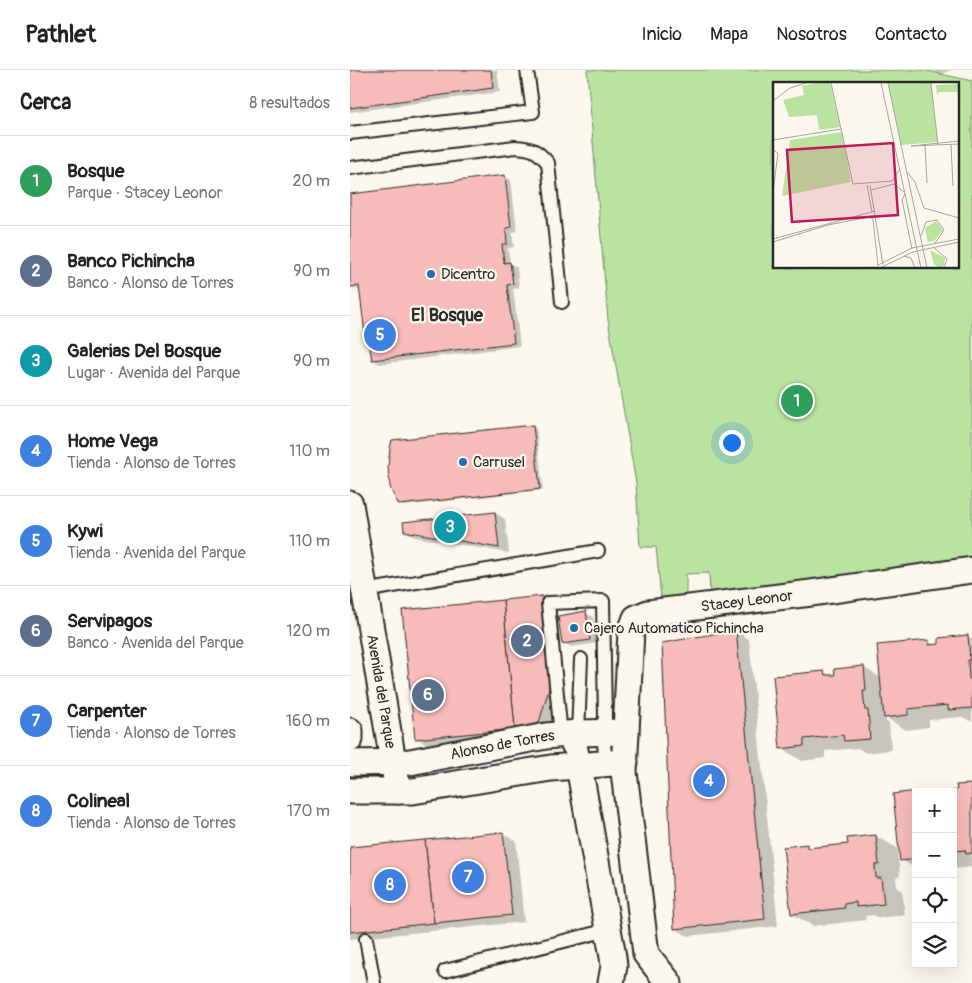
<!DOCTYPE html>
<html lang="es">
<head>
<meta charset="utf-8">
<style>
	body { margin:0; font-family:Pangolin,sans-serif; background:#f2f2f2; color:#222 }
	.controls { position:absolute; right:15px; bottom:15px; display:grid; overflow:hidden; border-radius:0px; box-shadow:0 5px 20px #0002 }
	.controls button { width:45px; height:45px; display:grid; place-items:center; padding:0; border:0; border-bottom:1px solid #e0e0e0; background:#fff; color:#222; font:25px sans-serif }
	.you { position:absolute; left:381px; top:372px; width:18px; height:18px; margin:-12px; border:4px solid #fff; border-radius:50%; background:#1a73e8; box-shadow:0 0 0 8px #1a73e833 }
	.badge { display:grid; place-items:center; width:32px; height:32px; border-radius:50%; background:#ea580c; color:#fff; font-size:16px; font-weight:700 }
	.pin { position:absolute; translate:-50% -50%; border:2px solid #fff; box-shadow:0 1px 5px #0006 }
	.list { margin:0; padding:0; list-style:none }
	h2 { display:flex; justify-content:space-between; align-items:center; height:65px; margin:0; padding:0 20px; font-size:21px }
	h2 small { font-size:16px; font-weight:400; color:#767676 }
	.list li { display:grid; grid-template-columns:32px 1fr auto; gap:15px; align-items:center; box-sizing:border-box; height:90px; padding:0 20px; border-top:1px solid #e0e0e0 }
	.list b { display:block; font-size:19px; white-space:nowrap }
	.list p { margin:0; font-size:16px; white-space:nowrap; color:#767676 }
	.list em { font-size:16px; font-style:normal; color:#767676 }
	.icon { flex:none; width:28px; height:28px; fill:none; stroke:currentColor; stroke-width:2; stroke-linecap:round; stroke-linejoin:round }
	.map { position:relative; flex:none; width:622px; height:913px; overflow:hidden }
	header { display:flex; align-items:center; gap:30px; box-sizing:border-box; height:70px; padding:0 25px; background:#fff; border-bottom:1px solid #e0e0e0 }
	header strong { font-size:24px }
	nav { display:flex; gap:28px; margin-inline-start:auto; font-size:18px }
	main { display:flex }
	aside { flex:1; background:#fff }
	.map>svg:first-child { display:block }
	.green { fill:#bae3a0; stroke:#728766; fill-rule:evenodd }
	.shadow { fill:#0003 }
	.building { fill:#f7bbb9; stroke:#2b2b2b }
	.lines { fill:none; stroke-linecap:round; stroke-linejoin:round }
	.lane-casing { stroke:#2b2b2b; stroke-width:16 }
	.street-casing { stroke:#2b2b2b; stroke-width:29 }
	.lane { stroke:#fbf7ec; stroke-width:12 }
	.street { stroke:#fbf7ec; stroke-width:25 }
	.poi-dot { fill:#1f6fb2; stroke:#fbf7ec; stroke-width:2 }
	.labels { text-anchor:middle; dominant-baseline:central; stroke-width:4.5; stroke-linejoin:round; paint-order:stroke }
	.poi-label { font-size:15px; fill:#2b2b2b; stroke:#fbf7ec; text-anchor:start }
	.street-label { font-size:15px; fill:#2b2b2b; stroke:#fbf7ec }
	.quarter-label { font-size:18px; font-weight:bold; fill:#2b2b2b; stroke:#fbf7ec }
	.inset-road { fill:none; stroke:#a8a59f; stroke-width:1 }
	.view { fill:#c2185b; fill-opacity:0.15; stroke:#c2185b; stroke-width:2.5 }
	.inset-edge { fill:none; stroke:#2b2b2b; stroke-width:2.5 }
</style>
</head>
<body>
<header>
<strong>Pathlet</strong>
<nav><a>Inicio</a><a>Mapa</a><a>Nosotros</a><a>Contacto</a></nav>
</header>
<main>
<aside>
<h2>Cerca<small>8 resultados</small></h2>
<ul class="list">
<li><span class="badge" style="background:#2e9e5b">1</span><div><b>Bosque</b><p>Parque · Stacey Leonor</p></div><em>20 m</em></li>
<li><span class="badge" style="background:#5c6f8a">2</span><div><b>Banco Pichincha</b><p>Banco · Alonso de Torres</p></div><em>90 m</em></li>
<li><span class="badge" style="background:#0f9aa8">3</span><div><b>Galerias Del Bosque</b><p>Lugar · Avenida del Parque</p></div><em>90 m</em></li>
<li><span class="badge" style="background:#3f7fe0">4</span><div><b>Home Vega</b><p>Tienda · Alonso de Torres</p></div><em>110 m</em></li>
<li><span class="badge" style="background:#3f7fe0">5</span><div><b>Kywi</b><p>Tienda · Avenida del Parque</p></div><em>110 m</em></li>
<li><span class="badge" style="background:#5c6f8a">6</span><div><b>Servipagos</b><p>Banco · Avenida del Parque</p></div><em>120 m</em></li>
<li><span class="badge" style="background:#3f7fe0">7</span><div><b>Carpenter</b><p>Tienda · Alonso de Torres</p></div><em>160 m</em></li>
<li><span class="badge" style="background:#3f7fe0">8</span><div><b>Colineal</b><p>Tienda · Alonso de Torres</p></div><em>170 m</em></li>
</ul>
</aside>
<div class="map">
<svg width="622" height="913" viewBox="0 0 622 913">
	<rect width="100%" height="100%" fill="#fbf7ec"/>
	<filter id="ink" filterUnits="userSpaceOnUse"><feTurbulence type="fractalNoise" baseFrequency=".02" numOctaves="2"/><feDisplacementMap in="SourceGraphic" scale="10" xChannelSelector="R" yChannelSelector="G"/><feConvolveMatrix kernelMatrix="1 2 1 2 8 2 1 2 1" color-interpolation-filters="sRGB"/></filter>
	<g filter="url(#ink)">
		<!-- green -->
		<path class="green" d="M237 0H573L622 11V495L360 527 359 503 336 504V526L311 528 306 477H290L286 413 258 250ZM424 14H608V198H424Z"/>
		<!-- shadow -->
		<g class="shadow">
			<path d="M0 0H147L150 22 0 42Z"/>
			<path d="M583 0H601L591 5Z"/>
			<path d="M154 106 161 110 167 161 162 162 164 177 158 178 160 193 167 197 169 218 163 219 170 276 30 294 23 290 21 274 17 271 10 220H8L1 216 0 125Z"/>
			<path d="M183 357 186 358 193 420 54 436 50 434Z"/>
			<path d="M145 443 155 449 159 483 65 467 55 461Z"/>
			<path d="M192 527 202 533 211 619 199 662 80 676 66 668Z"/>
			<path d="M236 543 243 547 247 573 221 577 214 573Z"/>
			<path d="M386 561 399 569 428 856 338 866 325 859Z"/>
			<path d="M617 566 622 569V652L612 647 579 650V657L556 660 536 648V652L539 653 541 680 516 683 508 678 475 681V688L452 691 431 678 474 602 481 606H486L513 597 531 608 579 572 585 575Z"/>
			<path d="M622 715V797L603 799V722L609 721Z"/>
			<path d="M566 723V799L552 790Z"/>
			<path d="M153 763 166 771 174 852 0 869V778Z"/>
			<path d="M526 766 547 778 550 806 546 807 547 818 552 821 555 845 529 848 523 845 515 846 516 850 463 856 442 844 457 776 462 779 499 775Z"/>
		</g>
		<!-- building -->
		<g class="building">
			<path d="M0 0H141L143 18 0 38Z"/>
			<path d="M155 105 161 157 156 158 157 174H152L154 193 160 192 163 214 157 215 164 273 22 290 19 272H16L9 216 0 217V124Z"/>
			<path d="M183 355 190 419 49 435 44 426 40 417 38 397 40 378 42 370Z"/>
			<path d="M145 442 149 478 54 461 53 452Z"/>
			<path d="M192 526 201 612 188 656 165 659 153 530Z"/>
			<path d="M153 530 165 659 65 669 52 540Z"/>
			<path d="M236 541 240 570 212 574 208 546Z"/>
			<path d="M386 560 415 849 324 859 312 573Z"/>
			<path d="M618 565 620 590H618L619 609H622V638L598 640V635L558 639V645L534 648 527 575 579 570V575L589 574V568Z"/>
			<path d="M514 596 516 621H513L515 640H518L520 669 494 671 493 665 454 669V676L430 679 423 606 474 601 475 605H485L484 599Z"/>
			<path d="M622 714V783L616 784 615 780 604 781 603 785V722H596L607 720 606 715Z"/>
			<path d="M567 721 566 789 550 791 543 724Z"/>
			<path d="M153 762 162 845 84 853 75 770Z"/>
			<path d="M526 765 529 795H525L526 808H531L534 834 506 837V832L494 834 495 838 441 844 433 777 457 774V778L498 774 497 768Z"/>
			<path d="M75 770 84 853 0 862V777Z"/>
		</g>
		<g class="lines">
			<defs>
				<g id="lane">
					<path d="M0 63 183 42 177 0"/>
					<path d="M0 98 165 77C182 78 187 80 198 93L212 232"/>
					<path d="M14 521 248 481"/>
					<path d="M231 589 228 663 235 696"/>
					<path d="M229 696 211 664 210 655 198 533 253 531 255 649 252 654 256 694"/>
					<path d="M16 869 24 913"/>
					<path d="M95 901 258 860"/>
				</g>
				<g id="street">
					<path id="s1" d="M0 434 48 721"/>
					<path d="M0 661V669"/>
					<path id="s2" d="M0 693 60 692 196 666 228 663 276 662"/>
					<path d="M229 696 263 887 264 896 261 913"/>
					<path d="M0 721H63L201 698 275 692"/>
					<path id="s3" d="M319 913 296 884 274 702 281 561 286 548 298 543 461 523 622 500"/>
				</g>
			</defs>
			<!-- lane casing -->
			<use href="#lane" class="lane-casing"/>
			<!-- street casing -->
			<use href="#street" class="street-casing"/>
			<!-- lane -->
			<use href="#lane" class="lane"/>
			<!-- street -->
			<use href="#street" class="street"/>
		</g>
	</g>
	<!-- markers -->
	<g class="poi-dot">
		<circle cx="81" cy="204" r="5"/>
		<circle cx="113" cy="392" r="5"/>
		<circle cx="224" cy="558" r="5"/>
	</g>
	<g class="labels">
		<!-- poi labels -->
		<g class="poi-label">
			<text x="91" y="204">Dicentro</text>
			<text x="123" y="392">Carrusel</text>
			<text x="234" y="558">Cajero Automatico Pichincha</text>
		</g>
		<!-- street labels -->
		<g class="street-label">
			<text stroke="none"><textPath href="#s3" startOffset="488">Stacey Leonor</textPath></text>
			<text stroke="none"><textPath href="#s1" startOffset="190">Avenida del Parque</textPath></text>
			<text stroke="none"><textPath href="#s2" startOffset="154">Alonso de Torres</textPath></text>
		</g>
		<!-- quarter labels -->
		<g class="quarter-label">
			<text x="97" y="245">El Bosque</text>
		</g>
	</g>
	<!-- overview -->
	<g transform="translate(423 12)">
		<rect width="186" height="186" fill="#fbf7ec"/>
		<path d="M43 1H57L68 45 46 48 44 33 16 35 10 18 31 13 29 4ZM115 1H158L165 60 128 63ZM186 2V10H166L164 13 163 3ZM69 50 78 100 9 114 17 58ZM163 139 170 148 161 159 155 160 152 146ZM157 168 172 176 171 184 166 186 161 182Z" fill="#bae3a0"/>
		<path class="inset-road" d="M58 1 80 102 119 99 127 87M108 1 148 186M115 1 154 186M158 1 165 63M0 19 17 6 33 1M0 58 68 47M178 63 180 104M138 64 186 59M138 64 186 62M152 64 154 101M0 68 5 71 0 110M134 90 142 100 151 126 186 136M94 103 99 130M97 103 110 183M98 108 121 102 131 110M132 112 129 118 139 167M100 137 105 184M148 154 153 140 164 138 171 148 162 161M0 157 102 129M0 160 55 143 96 135 100 137M160 165 174 177 171 186M131 174 138 176 142 186M105 183 139 166 186 157M107 186 140 170 186 160"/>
		<path class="view" d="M120 61 125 133 19 140 14 68Z"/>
		<rect width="186" height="186" class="inset-edge"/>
	</g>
</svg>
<div class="controls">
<button>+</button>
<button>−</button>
<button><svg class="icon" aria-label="locate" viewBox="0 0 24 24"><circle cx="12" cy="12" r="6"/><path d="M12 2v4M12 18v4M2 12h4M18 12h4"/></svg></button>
<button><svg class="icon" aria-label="layers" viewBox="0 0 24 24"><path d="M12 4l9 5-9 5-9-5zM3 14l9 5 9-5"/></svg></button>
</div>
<div class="you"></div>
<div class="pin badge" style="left:447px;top:331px;background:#2e9e5b">1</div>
<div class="pin badge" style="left:177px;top:571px;background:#5c6f8a">2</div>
<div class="pin badge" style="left:100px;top:457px;background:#0f9aa8">3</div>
<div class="pin badge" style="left:359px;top:711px;background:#3f7fe0">4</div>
<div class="pin badge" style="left:30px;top:265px;background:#3f7fe0">5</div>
<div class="pin badge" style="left:78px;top:625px;background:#5c6f8a">6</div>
<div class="pin badge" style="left:118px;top:807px;background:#3f7fe0">7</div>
<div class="pin badge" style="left:40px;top:815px;background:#3f7fe0">8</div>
</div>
</main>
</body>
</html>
